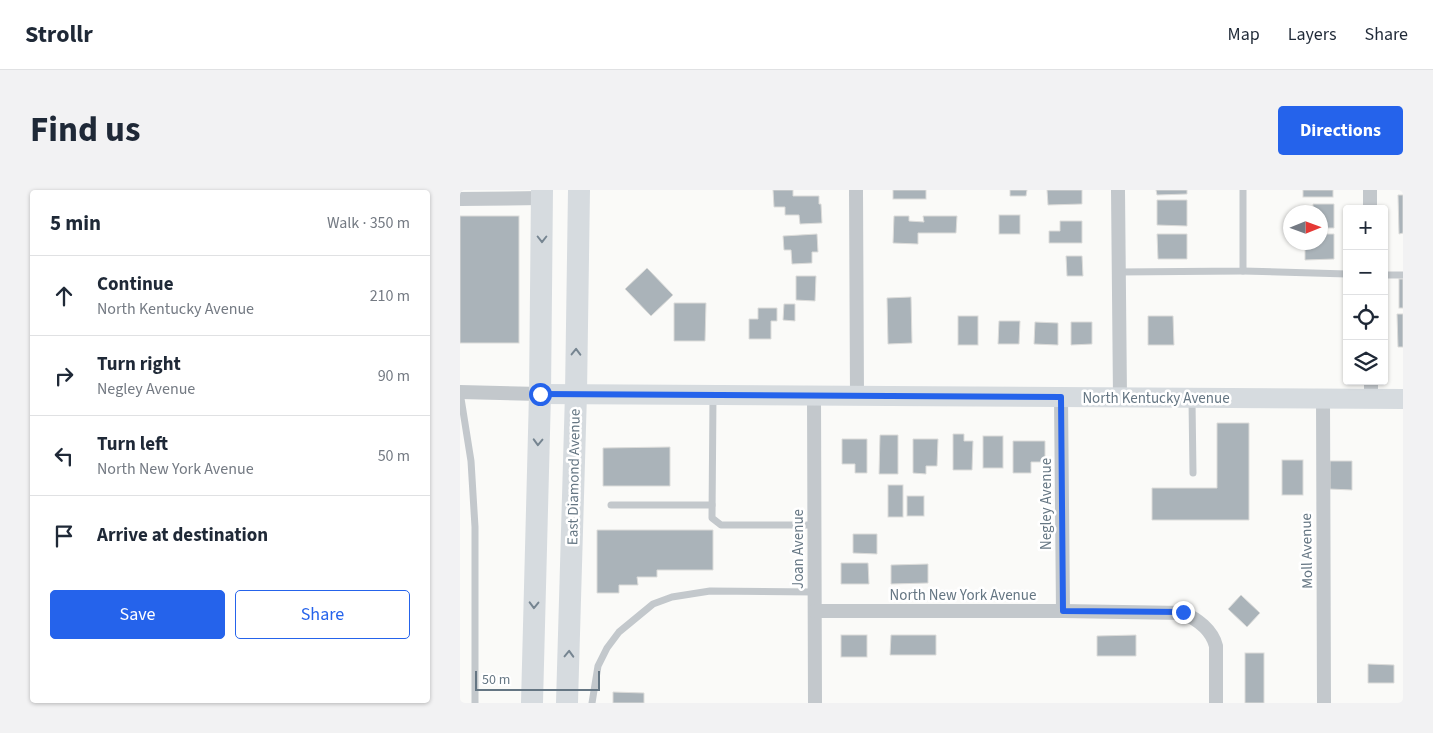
<!DOCTYPE html>
<html lang="en">
<head>
<meta charset="utf-8">
<style>
	body { margin:0; font-family:"Source Sans 3",sans-serif; background:#f2f2f3; color:#1f2937 }
	.controls { position:absolute; right:15px; top:15px; display:grid; overflow:hidden; border-radius:5px; box-shadow:0 1px 4px #0004 }
	.controls button { width:45px; height:45px; display:grid; place-items:center; padding:0; border:0; border-bottom:1px solid #e0e1e3; background:#fff; color:#1f2937; font:25px sans-serif }
	.compass { position:absolute; left:823px; top:15px; width:45px; height:45px; border-radius:50%; background:#fff; box-shadow:0 1px 4px #0004; rotate:89deg }
	.scale { position:absolute; left:15px; bottom:12px; width:125px; box-sizing:border-box; padding-left:5px; border:2px solid #657683; border-top:0; font-size:14px; line-height:18px; white-space:nowrap; color:#657683; -webkit-text-stroke:4px #fff; paint-order:stroke }
	.stop { position:absolute; width:15px; height:15px; margin:-11px; border:4px solid #2563eb; border-radius:50%; background:#fff }
	.stop.end { background:#2563eb; border-color:#fff; box-shadow:0 1px 5px #0008 }
	.list { margin:0; padding:0; list-style:none }
	h2 { display:flex; justify-content:space-between; align-items:center; height:65px; margin:0; padding:0 20px; font-size:21px }
	h2 small { font-size:16px; font-weight:400; color:#747a83 }
	.list li { display:grid; grid-template-columns:32px 1fr auto; gap:15px; align-items:center; box-sizing:border-box; height:80px; padding:0 20px; border-top:1px solid #e0e1e3 }
	.list b { display:block; font-size:19px; white-space:nowrap }
	.list p { margin:0; font-size:16px; white-space:nowrap; color:#747a83 }
	.list em { font-size:16px; font-style:normal; color:#747a83 }
	.actions { display:flex; gap:10px; padding:15px 20px }
	.actions a { flex:1; padding:11px 0; border:1px solid #2563eb; border-radius:5px; text-align:center; font-size:18px; color:#2563eb }
	.actions .main { background:#2563eb; color:#fff }
	.icon { flex:none; width:28px; height:28px; fill:none; stroke:currentColor; stroke-width:2; stroke-linecap:round; stroke-linejoin:round }
	.map { position:relative; flex:none; width:943px; height:513px; overflow:hidden; border-radius:5px }
	header { display:flex; align-items:center; gap:30px; box-sizing:border-box; height:70px; padding:0 25px; background:#fff; border-bottom:1px solid #e0e1e3 }
	header strong { font-size:24px }
	nav { display:flex; gap:28px; margin-inline-start:auto; font-size:18px }
	.intro { display:flex; align-items:center; justify-content:space-between; box-sizing:border-box; height:120px; padding:0 30px }
	h1 { margin:0; font-size:35px }
	.button { padding:12px 22px; border-radius:5px; background:#2563eb; color:#fff; font-size:18px; font-weight:700 }
	main { display:flex; gap:30px; padding:0 30px }
	aside { flex:1; background:#fff; border-radius:5px; box-shadow:0 1px 4px #0004 }
	.map>svg:first-child { display:block }
	.building { fill:#aab3b9; stroke:#dcdcda }
	.lines { fill:none; stroke-linecap:round; stroke-linejoin:round }
	.lane { stroke:#c3c8cc; stroke-width:7 }
	.street { stroke:#c3c8cc; stroke-width:14 }
	.secondary { stroke:#d6dbdf; stroke-width:20 }
	.primary { stroke:#d6dbdf; stroke-width:22 }
	.oneway { stroke:#768591 }
	.route { stroke:#2563eb; stroke-width:6 }
	.labels { text-anchor:middle; dominant-baseline:central; stroke-width:5; stroke-linejoin:round; paint-order:stroke }
	.street-label { font-size:15px; fill:#657683; stroke:#fff }
</style>
</head>
<body>
<header>
<strong>Strollr</strong>
<nav><a>Map</a><a>Layers</a><a>Share</a></nav>
</header>
<div class="intro"><h1>Find us</h1><a class="button">Directions</a></div>
<main>
<aside>
<h2>5 min<small>Walk · 350 m</small></h2>
<ul class="list">
<li><svg class="icon" aria-label="ahead" viewBox="0 0 24 24"><path d="M12 20V5M6 11l6-6 6 6"/></svg><div><b>Continue</b><p>North Kentucky Avenue</p></div><em>210 m</em></li>
<li><svg class="icon" aria-label="right" viewBox="0 0 24 24"><path d="M7 20v-9h11M14 6l5 5-5 5"/></svg><div><b>Turn right</b><p>Negley Avenue</p></div><em>90 m</em></li>
<li><svg class="icon" aria-label="left" viewBox="0 0 24 24"><path d="M17 20v-9H6M10 6l-5 5 5 5"/></svg><div><b>Turn left</b><p>North New York Avenue</p></div><em>50 m</em></li>
<li><svg class="icon" aria-label="arrive" viewBox="0 0 24 24"><path d="M6 21V4h12l-3 4 3 4H6"/></svg><div><b>Arrive at destination</b></div></li>
</ul>
<div class="actions"><a class="main">Save</a><a>Share</a></div>
</aside>
<div class="map">
<svg width="943" height="513" viewBox="0 0 943 513">
	<rect width="100%" height="100%" fill="#fafaf8"/>
	<!-- building -->
	<g class="building">
		<path d="M313 0H333V6H359V14H361L362 33 340 34 339 25H325V17H314Z"/>
		<rect x="433" y="0" width="33" height="9"/>
		<path d="M550 0H567L566 6H550Z"/>
		<path d="M587 0H622V14L588 15Z"/>
		<path d="M696 0H727V4L697 5Z"/>
		<rect x="843" y="0" width="30" height="7"/>
		<path d="M938 5H943V43L939 44Z"/>
		<path d="M697 10H727V36L697 35Z"/>
		<path d="M853 14H874V38H861V22H853Z"/>
		<rect x="539" y="25" width="21" height="19"/>
		<rect x="0" y="26" width="59" height="127"/>
		<path d="M434 26H449V31L464 32 463 26H497L496 43H458V54L433 53Z"/>
		<path d="M600 31H622V53H589V41H600Z"/>
		<path d="M357 44 358 62H352V73L332 74 331 60H324L323 46Z"/>
		<path d="M697 44H727V69H698Z"/>
		<path d="M861 44H874V69L845 70V52H861Z"/>
		<path d="M606 66H622L623 86H607Z"/>
		<path d="M187 78 213 105 191 126 165 99Z"/>
		<path d="M336 86H356L355 111 336 110Z"/>
		<rect x="939" y="89" width="4" height="29"/>
		<path d="M451 107 452 153 428 154 427 108Z"/>
		<path d="M214 113H246L245 151H214Z"/>
		<path d="M324 114H335V131L323 130Z"/>
		<path d="M298 118H317V131H311V149H289V129H298Z"/>
		<path d="M937 124H943V157H938Z"/>
		<rect x="498" y="126" width="20" height="29"/>
		<path d="M688 126H713L714 155H688Z"/>
		<path d="M539 131H560L559 154H538Z"/>
		<path d="M575 132 598 133V155L574 154Z"/>
		<path d="M611 132H632V154L611 155Z"/>
		<path d="M757 233H789V330H692V298H757Z"/>
		<path d="M493 244H504V251H513L512 280H493Z"/>
		<path d="M420 245H438V284H419Z"/>
		<rect x="523" y="246" width="20" height="32"/>
		<path d="M382 249H407V283H395V274H382Z"/>
		<path d="M453 249H478L477 276H466V284L453 283Z"/>
		<path d="M553 251H585V272H571V283H553Z"/>
		<path d="M210 257V296H143V258Z"/>
		<rect x="822" y="270" width="21" height="35"/>
		<path d="M870 271H892V300L870 299Z"/>
		<rect x="428" y="295" width="15" height="32"/>
		<rect x="447" y="306" width="17" height="20"/>
		<path d="M137 340H253V380H197V387H177L178 395H159V403H137Z"/>
		<path d="M393 344H417V364L393 363Z"/>
		<path d="M381 373H408L409 394H381Z"/>
		<path d="M468 374V393L431 394V375Z"/>
		<path d="M781 405 800 423 787 437 768 419Z"/>
		<rect x="381" y="445" width="26" height="22"/>
		<path d="M431 445H476V465H430Z"/>
		<path d="M676 445V466H637V446Z"/>
		<rect x="785" y="463" width="19" height="50"/>
		<path d="M908 474 934 475V493H908Z"/>
		<path d="M153 502 184 503V513H153Z"/>
	</g>
	<g class="lines">
		<!-- lane -->
		<g class="lane">
			<path d="M783 81 887 84"/>
			<path d="M659 82 783 81V0"/>
			<path d="M924 85H943"/>
			<path d="M0 202 11 271 15 337V513"/>
			<path d="M253 206 252 328 261 335H355"/>
			<path d="M732 211 733 283"/>
			<path d="M151 315H252"/>
			<path d="M132 513 138 476 147 458 159 442 193 414 212 407 250 401 355 402"/>
		</g>
		<!-- street -->
		<g class="street">
			<path d="M396 0 397 206"/>
			<path d="M658 0 660 207"/>
			<path d="M0 9 82 8"/>
			<path d="M910 19V0"/>
			<path d="M911 191V209"/>
			<path d="M0 202 80 204"/>
			<path d="M354 206 355 513"/>
			<path d="M601 207 603 421"/>
			<path d="M863 208 864 513"/>
			<path d="M355 421H603L723 423C737 429 752 440 756 456V513"/>
		</g>
		<!-- secondary -->
		<path class="secondary" d="M80 204 943 209"/>
		<!-- primary -->
		<g class="primary">
			<path d="M72 513 80 204 82 0"/>
			<path d="M107 513 116 203 119 0"/>
		</g>
	</g>
	<!-- one-way arrows -->
	<defs><path id="oneway-chevron" d="M-2-3.5L2.5 0L-2 3.5" fill="none" stroke-width="1.6" stroke-linecap="round" stroke-linejoin="round" transform="scale(1.25)"/></defs>
	<g class="oneway">
		<use href="#oneway-chevron" transform="translate(82 49) rotate(90)"/>
		<use href="#oneway-chevron" transform="translate(116 162) rotate(-89)"/>
		<use href="#oneway-chevron" transform="translate(78 252) rotate(92)"/>
		<use href="#oneway-chevron" transform="translate(74 415) rotate(91)"/>
		<use href="#oneway-chevron" transform="translate(109 464) rotate(-88)"/>
	</g>
	<g class="lines">
		<!-- route -->
		<path class="route" d="M80 204 601 207 603 421 723 422"/>
	</g>
	<g class="labels">
		<!-- street labels -->
		<g class="street-label">
			<text x="696" y="208">North Kentucky Avenue</text>
			<text transform="translate(114 287) rotate(-89)">East Diamond Avenue</text>
			<text transform="translate(586 314) rotate(-90)">Negley Avenue</text>
			<text transform="translate(338 359) rotate(-90)">Joan Avenue</text>
			<text transform="translate(847 361) rotate(-91)">Moll Avenue</text>
			<text x="503" y="405">North New York Avenue</text>
		</g>
	</g>
</svg>
<div class="controls">
<button>+</button>
<button>−</button>
<button><svg class="icon" aria-label="locate" viewBox="0 0 24 24"><circle cx="12" cy="12" r="6"/><path d="M12 2v4M12 18v4M2 12h4M18 12h4"/></svg></button>
<button><svg class="icon" aria-label="layers" viewBox="0 0 24 24"><path d="M12 4l9 5-9 5-9-5zM3 14l9 5 9-5"/></svg></button>
</div>
<svg class="compass" viewBox="-18 -18 36 36"><path d="M0-13l5 13h-10z" fill="#e53935"/><path d="M0 13l5-13h-10z" fill="#747a83"/></svg>
<div class="scale">50 m</div>
<div class="stop" style="left:80px;top:204px"></div>
<div class="stop end" style="left:723px;top:422px"></div>
</div>
</main>
</body>
</html>
